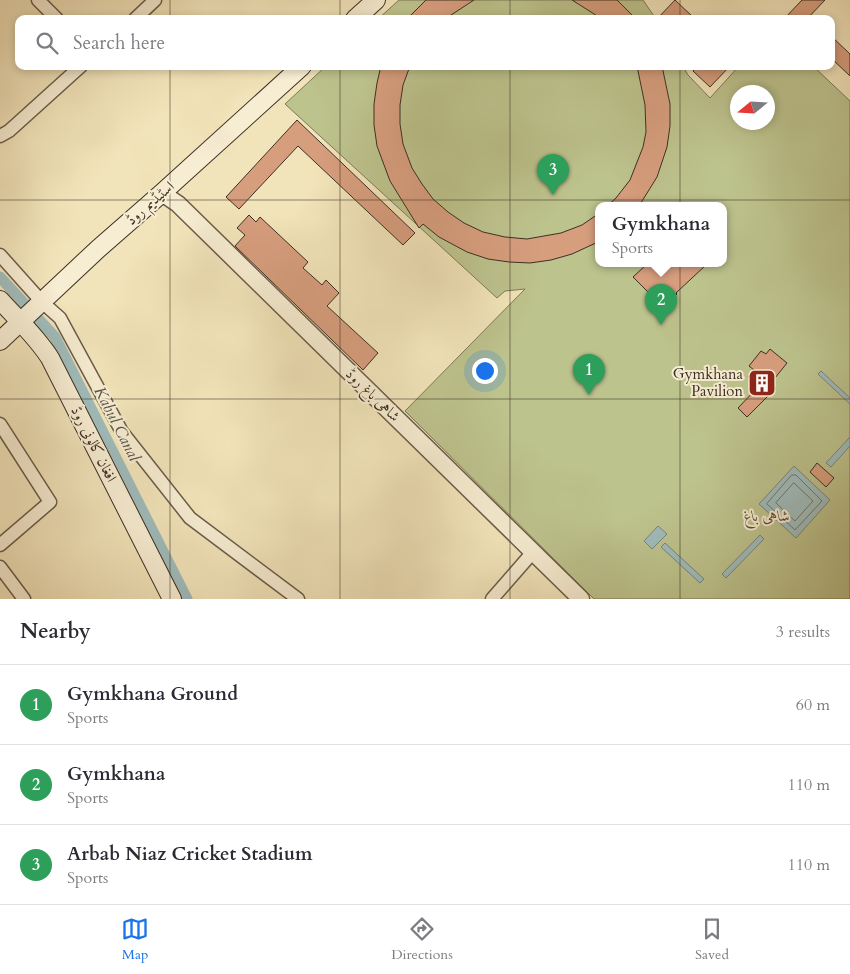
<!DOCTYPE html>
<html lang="en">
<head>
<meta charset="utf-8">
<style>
	body { margin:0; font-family:Cardo,Amiri,serif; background:#f2f2f3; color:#2b2b33 }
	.compass { position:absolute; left:730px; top:85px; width:45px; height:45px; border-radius:50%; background:#fff; box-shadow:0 2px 8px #0003; rotate:252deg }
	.you { position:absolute; left:484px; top:370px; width:18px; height:18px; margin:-12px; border:4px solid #fff; border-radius:50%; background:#1a73e8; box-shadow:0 0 0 8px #1a73e833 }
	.badge { display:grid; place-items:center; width:32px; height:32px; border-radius:50%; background:#1a73e8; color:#fff; font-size:16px; font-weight:700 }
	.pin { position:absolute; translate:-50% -41px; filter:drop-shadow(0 1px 2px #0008) }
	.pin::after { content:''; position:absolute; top:26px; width:18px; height:15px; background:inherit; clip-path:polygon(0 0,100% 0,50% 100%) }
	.popup { position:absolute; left:595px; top:202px; width:132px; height:65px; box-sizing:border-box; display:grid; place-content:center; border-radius:10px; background:#fff; filter:drop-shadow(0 1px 4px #0005); font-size:16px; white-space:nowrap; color:#7c7c81 }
	.popup b { font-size:19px; color:#2b2b33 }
	.popup::after { content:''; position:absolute; left:50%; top:100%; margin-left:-10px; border:10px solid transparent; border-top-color:#fff }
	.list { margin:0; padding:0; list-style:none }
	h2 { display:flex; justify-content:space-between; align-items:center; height:65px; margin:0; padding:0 20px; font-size:21px }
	h2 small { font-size:16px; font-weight:400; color:#7c7c81 }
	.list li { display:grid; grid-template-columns:32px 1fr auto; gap:15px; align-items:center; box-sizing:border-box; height:80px; padding:0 20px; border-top:1px solid #e1e1e2 }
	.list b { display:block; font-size:19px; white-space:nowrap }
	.list p { margin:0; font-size:16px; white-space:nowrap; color:#7c7c81 }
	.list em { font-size:16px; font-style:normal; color:#7c7c81 }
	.icon { flex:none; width:28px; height:28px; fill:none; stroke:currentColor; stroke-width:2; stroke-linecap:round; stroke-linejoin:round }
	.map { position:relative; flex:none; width:850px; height:599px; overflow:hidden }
	.search { position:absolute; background:#fff; box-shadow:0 2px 8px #0003; left:15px; right:15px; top:15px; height:55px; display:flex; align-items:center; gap:12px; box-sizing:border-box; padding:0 18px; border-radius:10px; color:#7c7c81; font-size:19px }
	.sheet { height:305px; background:#fff }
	nav { display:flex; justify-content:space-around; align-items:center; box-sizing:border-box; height:70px; border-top:1px solid #e1e1e2; background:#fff; font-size:14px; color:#7c7c81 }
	nav a { display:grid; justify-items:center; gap:2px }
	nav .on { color:#1a73e8 }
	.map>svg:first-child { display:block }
	.green { fill:#bdc38d; stroke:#7c7958; fill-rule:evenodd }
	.water { fill:#a0bcbb; stroke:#78847f }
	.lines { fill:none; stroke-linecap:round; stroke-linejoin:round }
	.shore { stroke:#6e7670; stroke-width:1 }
	.canal { stroke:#a0bcbb; stroke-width:11 }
	.building { fill:#d79e7e; stroke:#3c2f24 }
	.minor-casing { stroke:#6a5c4a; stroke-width:15 }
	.tertiary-casing { stroke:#6a5c4a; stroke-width:19 }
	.secondary-casing { stroke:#3c2f24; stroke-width:20 }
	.minor { stroke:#f7edd2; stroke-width:12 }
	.tertiary { stroke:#f7edd2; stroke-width:16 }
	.secondary { stroke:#f7edd2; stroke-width:18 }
	.grid { fill:none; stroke:#3c2f24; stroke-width:1; stroke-opacity:0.55 }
	.labels { text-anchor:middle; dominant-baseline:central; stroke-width:4; stroke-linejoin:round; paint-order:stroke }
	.street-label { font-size:15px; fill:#3c2f24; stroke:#f7edd2 }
	.poi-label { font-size:15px; fill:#3c2f24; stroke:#f7edd2; text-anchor:end }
	.park-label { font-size:15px; font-style:italic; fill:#564d39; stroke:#f7edd2 }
	.water-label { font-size:16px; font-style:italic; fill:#55524a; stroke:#f7edd2 }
</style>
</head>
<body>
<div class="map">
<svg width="850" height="599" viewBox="0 0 850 599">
	<rect width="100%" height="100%" fill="#f2e4ba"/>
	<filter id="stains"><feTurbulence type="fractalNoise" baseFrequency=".004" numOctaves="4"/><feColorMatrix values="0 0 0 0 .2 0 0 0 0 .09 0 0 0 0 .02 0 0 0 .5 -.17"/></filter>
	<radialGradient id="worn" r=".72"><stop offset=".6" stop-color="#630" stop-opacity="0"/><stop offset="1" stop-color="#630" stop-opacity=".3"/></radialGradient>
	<!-- green -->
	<g class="green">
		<path d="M399 0H643L656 19H378Z"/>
		<path d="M326 66H683L688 75 710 98 739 66H813L850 101V599H594L405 411 525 289 505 291 497 298 285 104ZM738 92H768V122H738ZM598 206H724V264H598Z"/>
	</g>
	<!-- water -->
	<g class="water">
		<path d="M821 371 850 398V404L818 374Z"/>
		<path d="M850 437V446L831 467 826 463Z"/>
		<path d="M794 466 830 500 796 538 759 504Z"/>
		<path d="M658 526 667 534 652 549 644 541Z"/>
		<path d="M760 535 764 539 726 578 722 574Z"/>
		<path d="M665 543 704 579 700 583 661 547Z"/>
	</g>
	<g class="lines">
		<!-- shore -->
		<g class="shore">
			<path d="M792 475H796L822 501 795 530 767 504Z"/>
			<path d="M794 483 813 501 795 521 776 503Z"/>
		</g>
		<!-- canal -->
		<path class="canal" d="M0 277 55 337 187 599"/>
	</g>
	<!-- building -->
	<g class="building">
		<path d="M426 0H474L445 19H407Z"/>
		<path d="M572 0H617L636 19H602Z"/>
		<path d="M675 0 695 19H657Z"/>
		<path d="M802 0H825L807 19H784Z"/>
		<path d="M831 36 850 54V76L831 58Z"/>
		<path d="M381 66H410L403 85 400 105V124L403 144 412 168 422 184 433 199 448 212 464 223 483 232 505 237 527 239 561 233 582 225 598 214V242L572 254 551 260 530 263 509 262 488 259 467 252 439 237 423 224 419 228 390 181 377 146 374 125V104L377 83Z"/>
		<path d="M637 66H662L670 104V126L667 147 657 177 639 206H607L616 198 630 180 643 147 646 132 645 105Z"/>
		<path d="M698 66H730L710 87 693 71Z"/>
		<path d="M297 120 415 233 403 245 298 146 239 209 226 197Z"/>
		<path d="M249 215 256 222 260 217 308 262 303 268 322 285 326 280 339 293 327 306 378 353 363 370 235 246 245 235 237 228Z"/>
		<path d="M647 264H658L664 270 671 264H707L676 293 677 294 670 301 672 302 663 311 656 304 658 302 633 277Z"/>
		<path d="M770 349 787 363 771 383 776 388 747 417 738 408 758 387 753 384 754 382 748 377 754 370 749 366 761 351 766 354Z"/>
		<path d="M817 463 834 478 826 487 810 472Z"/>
	</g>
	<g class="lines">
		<defs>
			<g id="minor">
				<path d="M38 0 57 19"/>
				<path d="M135 19 155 0"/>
				<path d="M0 136 9 131 81 66"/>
				<path d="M0 255 42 302 60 318 122 432 190 518 298 599"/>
				<path d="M0 424 50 502 0 545"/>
				<path d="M0 567 24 599"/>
				<path d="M492 599 533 552"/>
			</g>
			<path id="tertiary" d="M162 193 178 204 581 599"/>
			<g id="secondary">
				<path d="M355 19 376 0"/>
				<path d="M0 300C17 319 36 336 50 358L172 599"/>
				<path d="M0 341 98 249 162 193 302 66"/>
			</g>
		</defs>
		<!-- minor casing -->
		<use href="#minor" class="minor-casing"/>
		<!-- tertiary casing -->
		<use href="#tertiary" class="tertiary-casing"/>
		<!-- secondary casing -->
		<use href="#secondary" class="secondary-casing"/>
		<!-- minor -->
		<use href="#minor" class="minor"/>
		<!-- tertiary -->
		<use href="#tertiary" class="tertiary"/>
		<!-- secondary -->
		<use href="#secondary" class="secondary"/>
	</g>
	<!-- grid -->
	<path class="grid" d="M170 0V19M340 0V19M510 0V19M680 0V19M170 66V599M340 66V599M510 66V599M680 66V599M0 200H850M0 399H850"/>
	<!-- icons -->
	<defs>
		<symbol id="building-square" viewBox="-11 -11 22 22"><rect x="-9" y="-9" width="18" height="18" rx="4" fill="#8f2418" stroke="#f7edd2"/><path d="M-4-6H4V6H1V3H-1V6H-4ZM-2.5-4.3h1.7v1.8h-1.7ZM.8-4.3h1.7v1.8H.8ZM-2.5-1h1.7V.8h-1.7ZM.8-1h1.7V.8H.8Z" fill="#fff"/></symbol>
	</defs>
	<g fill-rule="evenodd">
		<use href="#building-square" x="746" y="367" width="32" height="32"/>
	</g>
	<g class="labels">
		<!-- street labels -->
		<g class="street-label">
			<text transform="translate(150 203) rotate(-41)">اسٹیڈیم روڈ</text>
			<text transform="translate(373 395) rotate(44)">شاہی باغ روڈ</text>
			<text transform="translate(94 444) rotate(63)">افغان کالونی روڈ</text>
		</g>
		<!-- poi labels -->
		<g class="poi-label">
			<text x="743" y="374">Gymkhana<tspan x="743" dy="17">Pavilion</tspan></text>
		</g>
		<!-- park labels -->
		<g class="park-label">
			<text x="767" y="516">شاہی باغ</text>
		</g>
		<!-- water labels -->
		<g class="water-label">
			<text transform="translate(117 424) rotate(63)">Kabul Canal</text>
		</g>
	</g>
	<rect width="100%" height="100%" filter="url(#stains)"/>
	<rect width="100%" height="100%" fill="url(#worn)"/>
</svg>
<svg class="compass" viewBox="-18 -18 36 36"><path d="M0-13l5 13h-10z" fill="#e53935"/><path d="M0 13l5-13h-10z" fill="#7c7c81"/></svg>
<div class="you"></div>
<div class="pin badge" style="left:589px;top:395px;background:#2e9e5b">1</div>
<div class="pin badge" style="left:661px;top:325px;background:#2e9e5b">2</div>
<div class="popup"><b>Gymkhana</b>Sports</div>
<div class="pin badge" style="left:553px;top:195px;background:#2e9e5b">3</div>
<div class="search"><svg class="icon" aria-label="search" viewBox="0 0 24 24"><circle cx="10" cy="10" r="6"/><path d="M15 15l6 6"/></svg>Search here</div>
</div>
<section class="sheet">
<h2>Nearby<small>3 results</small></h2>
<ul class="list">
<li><span class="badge" style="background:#2e9e5b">1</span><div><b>Gymkhana Ground</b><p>Sports</p></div><em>60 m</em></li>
<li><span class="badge" style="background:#2e9e5b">2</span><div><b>Gymkhana</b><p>Sports</p></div><em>110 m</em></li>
<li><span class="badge" style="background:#2e9e5b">3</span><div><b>Arbab Niaz Cricket Stadium</b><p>Sports</p></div><em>110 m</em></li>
</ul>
</section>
<nav>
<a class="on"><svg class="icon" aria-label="map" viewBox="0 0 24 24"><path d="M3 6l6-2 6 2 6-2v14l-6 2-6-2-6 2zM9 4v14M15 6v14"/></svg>Map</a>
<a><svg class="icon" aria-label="directions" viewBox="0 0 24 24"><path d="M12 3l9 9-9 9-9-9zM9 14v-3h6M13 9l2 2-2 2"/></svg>Directions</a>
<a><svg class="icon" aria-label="saved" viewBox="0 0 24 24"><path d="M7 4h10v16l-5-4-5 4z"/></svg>Saved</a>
</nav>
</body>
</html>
